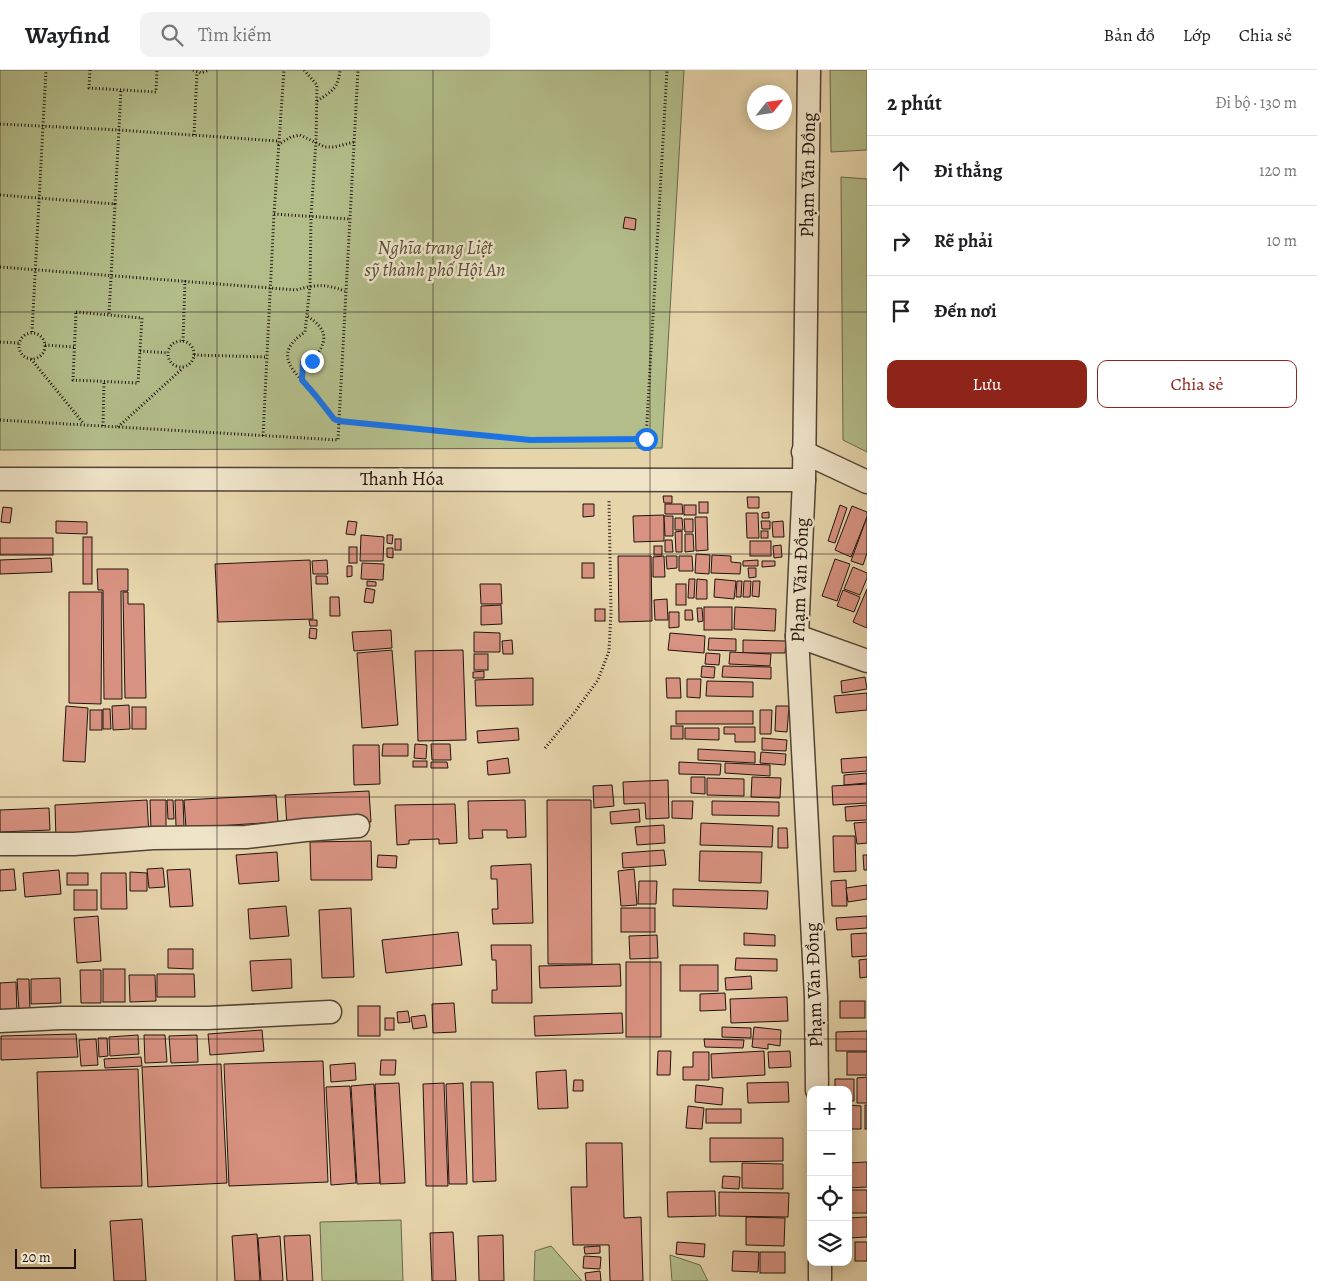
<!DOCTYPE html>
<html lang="vi">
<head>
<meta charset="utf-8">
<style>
	body { margin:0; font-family:Alegreya,serif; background:#f2f2f2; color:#202124 }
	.controls { position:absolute; right:15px; bottom:15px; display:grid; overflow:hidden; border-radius:10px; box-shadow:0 2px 12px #0003 }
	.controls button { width:45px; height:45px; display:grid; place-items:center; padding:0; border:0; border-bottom:1px solid #e0e0e0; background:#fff; color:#202124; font:25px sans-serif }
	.compass { position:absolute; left:747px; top:15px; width:45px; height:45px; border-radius:50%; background:#fff; box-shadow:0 2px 12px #0003; rotate:60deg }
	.scale { position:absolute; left:15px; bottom:12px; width:61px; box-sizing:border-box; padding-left:5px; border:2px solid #20130e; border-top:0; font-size:14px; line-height:18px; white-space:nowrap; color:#20130e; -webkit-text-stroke:4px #efe3c8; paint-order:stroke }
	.stop { position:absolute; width:15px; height:15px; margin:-11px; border:4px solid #1a73e8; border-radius:50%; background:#fff }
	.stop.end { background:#1a73e8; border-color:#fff; box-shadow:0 1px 5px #0008 }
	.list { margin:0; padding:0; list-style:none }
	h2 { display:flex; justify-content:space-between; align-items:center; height:65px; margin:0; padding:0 20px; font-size:21px }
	h2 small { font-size:16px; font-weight:400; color:#757577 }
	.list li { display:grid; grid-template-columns:32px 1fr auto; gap:15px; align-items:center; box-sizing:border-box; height:70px; padding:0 20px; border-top:1px solid #e0e0e0 }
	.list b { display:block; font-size:19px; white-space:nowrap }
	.list em { font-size:16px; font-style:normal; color:#757577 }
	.actions { display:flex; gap:10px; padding:15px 20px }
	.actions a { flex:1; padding:11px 0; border:1px solid #8f2418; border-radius:10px; text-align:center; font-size:18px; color:#8f2418 }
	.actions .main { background:#8f2418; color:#fff }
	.icon { flex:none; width:28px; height:28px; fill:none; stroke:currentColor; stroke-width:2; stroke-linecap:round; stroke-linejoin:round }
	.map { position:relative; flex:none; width:867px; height:1211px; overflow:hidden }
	header { display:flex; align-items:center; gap:30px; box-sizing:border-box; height:70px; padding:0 25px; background:#fff; border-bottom:1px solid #e0e0e0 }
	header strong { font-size:24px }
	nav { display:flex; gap:28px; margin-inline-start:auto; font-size:18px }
	.search { width:350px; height:45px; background:#f2f2f2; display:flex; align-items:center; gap:12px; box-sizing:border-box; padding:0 18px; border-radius:10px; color:#757577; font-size:19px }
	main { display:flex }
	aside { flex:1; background:#fff }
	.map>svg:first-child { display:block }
	.green { fill:#b3bd8a; stroke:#6a684c }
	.building { fill:#d89281; stroke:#20130e }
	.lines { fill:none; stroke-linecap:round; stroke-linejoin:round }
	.minor-casing { stroke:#524335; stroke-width:25 }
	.path { stroke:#20130e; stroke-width:3; stroke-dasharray:1 2.5; stroke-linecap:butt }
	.minor { stroke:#efe3c8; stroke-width:22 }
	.route { stroke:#1a73e8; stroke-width:6 }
	.grid { fill:none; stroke:#20130e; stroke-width:1; stroke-opacity:0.55 }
	.labels { text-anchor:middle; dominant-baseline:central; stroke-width:5; stroke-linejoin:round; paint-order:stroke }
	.street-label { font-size:19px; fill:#20130e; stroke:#efe3c8 }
	.park-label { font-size:19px; font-style:italic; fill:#534e39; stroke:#efe3c8 }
</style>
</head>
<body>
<header>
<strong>Wayfind</strong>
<div class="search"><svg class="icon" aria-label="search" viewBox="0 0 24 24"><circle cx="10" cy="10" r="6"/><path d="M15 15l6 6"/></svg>Tìm kiếm</div>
<nav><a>Bản đồ</a><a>Lớp</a><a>Chia sẻ</a></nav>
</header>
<main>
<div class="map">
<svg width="867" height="1211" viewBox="0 0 867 1211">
	<rect width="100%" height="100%" fill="#e6d4ab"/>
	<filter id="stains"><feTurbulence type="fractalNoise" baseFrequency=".004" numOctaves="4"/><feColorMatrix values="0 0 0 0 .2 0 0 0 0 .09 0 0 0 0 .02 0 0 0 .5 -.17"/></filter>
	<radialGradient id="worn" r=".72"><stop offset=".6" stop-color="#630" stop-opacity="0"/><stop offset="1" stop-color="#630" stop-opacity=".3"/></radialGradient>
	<!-- green -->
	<g class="green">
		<path d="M0 0H684L662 378 0 380Z"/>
		<path d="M830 0H867V80L831 82Z"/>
		<path d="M841 107 867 109V382L843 370Z"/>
		<path d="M401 1150 403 1211H322L320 1152Z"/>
		<path d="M551 1176 582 1211H534L535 1181Z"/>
		<path d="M670 1185 700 1195 708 1211H672Z"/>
	</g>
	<!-- building -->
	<g class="building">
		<path d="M625 147 636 149 635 160 623 158Z"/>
		<path d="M663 426H672V433H664Z"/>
		<path d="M747 427H759V438H748Z"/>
		<rect x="699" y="432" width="9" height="11"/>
		<path d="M583 434H594V446L583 447Z"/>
		<path d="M665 434H682L683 444H665Z"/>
		<rect x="684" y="435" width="12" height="10"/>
		<path d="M840 435 847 438 835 473 828 471Z"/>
		<path d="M852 436 867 442V447L851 487 835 480Z"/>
		<path d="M3 437 12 438 10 453 1 452Z"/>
		<path d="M769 442V448H762V443Z"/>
		<path d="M746 443H758L759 468H747Z"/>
		<path d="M664 445V471L634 472 633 446Z"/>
		<path d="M664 446H673V466H665Z"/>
		<path d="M695 447H707L708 480 696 481Z"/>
		<path d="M867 447V483L863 495 851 491Z"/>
		<path d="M675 448H682L683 460H675Z"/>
		<path d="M684 449H693V462H685Z"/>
		<path d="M56 451 87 452V464L56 463Z"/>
		<path d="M348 451 357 452 355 465 346 464Z"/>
		<path d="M761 451H770V459H762Z"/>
		<path d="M783 451 784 467H773L772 452Z"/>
		<path d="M682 461V482H676L675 462Z"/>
		<rect x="761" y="461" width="7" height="7"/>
		<path d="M685 464H693L694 481 685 482Z"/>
		<path d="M361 465 384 467 383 491H360Z"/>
		<path d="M387 465H393L392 474 387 473Z"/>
		<rect x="83" y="467" width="9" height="47"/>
		<rect x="0" y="468" width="53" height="17"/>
		<rect x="395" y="469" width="6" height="11"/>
		<path d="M665 470H672L673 482H665Z"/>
		<rect x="750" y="471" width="21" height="15"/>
		<path d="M781 475 782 487 774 488 773 476Z"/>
		<rect x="654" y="476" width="8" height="9"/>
		<rect x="349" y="477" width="8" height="16"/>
		<path d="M387 478H393V488L387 487Z"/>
		<path d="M696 484 710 485 709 504 695 503Z"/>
		<path d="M712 485 731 486V492L741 493 740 504 711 503Z"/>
		<path d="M618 486H651L652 551 619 552Z"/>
		<path d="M664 486 665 507H653V487Z"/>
		<path d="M666 486H677V498L667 499Z"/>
		<path d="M679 486H692L693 501H679Z"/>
		<path d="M51 488 52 502 0 504V490Z"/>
		<path d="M835 489 850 494 837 531 822 526Z"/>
		<path d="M310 490 313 549 218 552 215 494Z"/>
		<path d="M327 490 328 504H313L312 491Z"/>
		<path d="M758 490V496H743V491Z"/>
		<path d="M762 491H775V496L762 497Z"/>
		<path d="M362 493 384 494 383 510 361 509Z"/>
		<rect x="582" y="493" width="12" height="15"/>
		<path d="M347 496H352V506L347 507Z"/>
		<path d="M853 497 867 503V508L860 525 844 519Z"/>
		<path d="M748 498H756V507L749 508Z"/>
		<path d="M97 499H128V521H121L122 629H104L103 520H98Z"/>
		<path d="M316 506H327L328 514H316Z"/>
		<path d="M689 509H695L694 528H688Z"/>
		<path d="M697 509 707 510V529H696Z"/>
		<path d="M715 509 736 511 734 529 714 527Z"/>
		<path d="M367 511 376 512V516H367Z"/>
		<path d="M737 511H742L741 527H736Z"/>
		<path d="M744 511H751L750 527H743Z"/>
		<path d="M753 511H760L759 527 752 526Z"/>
		<path d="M480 514H501L502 534H481Z"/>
		<rect x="676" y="514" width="10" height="21"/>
		<path d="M366 518 375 520 373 533 364 532Z"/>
		<path d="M867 519V558L853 552Z"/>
		<path d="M843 520 860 527 854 542 837 536Z"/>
		<path d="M69 522H102L101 634 69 633Z"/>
		<path d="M123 522H128V534H144L146 628H125Z"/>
		<path d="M330 527H339L340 546H330Z"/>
		<path d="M667 529 668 550H655L654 530Z"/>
		<path d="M501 535 502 554 481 555V536Z"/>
		<rect x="704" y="537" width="28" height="23"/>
		<path d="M735 537 776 539 775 561 734 559Z"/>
		<path d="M697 538H702L703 551 698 552Z"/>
		<rect x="595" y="539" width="10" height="12"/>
		<path d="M685 540H692L693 550H685Z"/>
		<path d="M669 542H679V557L669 558Z"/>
		<path d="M309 550H317V556H310Z"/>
		<path d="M310 558 317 559 316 569 309 568Z"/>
		<path d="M391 560 392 578 354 581 352 562Z"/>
		<path d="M474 562 500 563V582H474Z"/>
		<path d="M670 563 705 566 704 583 668 580Z"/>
		<path d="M709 568 736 569V581L708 580Z"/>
		<path d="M512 570 513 584H503L502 571Z"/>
		<path d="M743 570 786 571 785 583H743Z"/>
		<path d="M392 580 398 655 362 658 357 583Z"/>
		<path d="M463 580 466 670 418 671 415 581Z"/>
		<path d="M730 582 771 584 770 596 729 594Z"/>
		<path d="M706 583 720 584 719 595 705 594Z"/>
		<rect x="474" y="584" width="14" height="16"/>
		<path d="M702 596 715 597 714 608 701 607Z"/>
		<path d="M723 596 771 597V609L722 607Z"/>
		<path d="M484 601V608H473V602Z"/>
		<path d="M865 607 867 619 842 623 841 611Z"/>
		<path d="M533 608V635L476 636 475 610Z"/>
		<path d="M666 608H680L681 628H667Z"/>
		<path d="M687 609H701L700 628 687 627Z"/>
		<path d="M707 611 753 612V627L706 626Z"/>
		<path d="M867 623V640L836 643 834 626Z"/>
		<path d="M129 635 130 659 113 660 112 636Z"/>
		<path d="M66 636 88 638 85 692 63 691Z"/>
		<path d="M776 636H789L787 662 775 661Z"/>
		<rect x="132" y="637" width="14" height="22"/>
		<path d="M103 639H110L111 659H103Z"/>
		<rect x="90" y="640" width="12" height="20"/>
		<path d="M760 640H772L771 664H760Z"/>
		<rect x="676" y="641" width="77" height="13"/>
		<rect x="671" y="656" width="12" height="13"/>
		<path d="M724 657H755V672H735V664H724Z"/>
		<path d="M518 658 519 670 478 673 477 661Z"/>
		<path d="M685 658H719V670L685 669Z"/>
		<path d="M762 668 787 670 786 681 762 680Z"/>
		<path d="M383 674H408V686H382Z"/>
		<path d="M415 674 427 675 426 689 414 688Z"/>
		<path d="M431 674H450L451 690H432Z"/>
		<path d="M353 675H379L380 714 354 715Z"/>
		<path d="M698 679 755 682V693L698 690Z"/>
		<path d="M761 682 786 684 785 695 760 693Z"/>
		<path d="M867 687V701L842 703 841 689Z"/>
		<path d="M508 688 510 703 488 705 487 691Z"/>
		<rect x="413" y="691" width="14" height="6"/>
		<path d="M431 692H447L448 698H431Z"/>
		<path d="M679 692 721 694 720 705 679 704Z"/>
		<path d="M725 693 770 695V706L725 703Z"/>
		<path d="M867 703V713L844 715V705Z"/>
		<path d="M691 707H705V724L691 723Z"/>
		<path d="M752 707 781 708 780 728 751 727Z"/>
		<path d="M707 708 744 709V726L707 725Z"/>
		<path d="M668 710 669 748 646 749 645 733 624 734 623 712Z"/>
		<path d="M867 714V733L833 735 832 716Z"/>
		<path d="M612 715 614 736 594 738 593 716Z"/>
		<path d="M369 721 371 752 287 756 285 725Z"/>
		<path d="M276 725 278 752 186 758 184 730Z"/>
		<path d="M147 730 149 765 56 770 55 735Z"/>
		<path d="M150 730H166V760H151Z"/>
		<path d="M167 730H173L174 749H168Z"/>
		<path d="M175 730H183L184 756H176Z"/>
		<path d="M525 730 526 767 507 768V760H482L483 768 469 769 468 731Z"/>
		<path d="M547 730H591L592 894H548Z"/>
		<path d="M672 731H693L692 749 672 748Z"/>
		<path d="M712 731 779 732V746L712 745Z"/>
		<path d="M455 734 457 773 439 774V769L409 770V774L397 775 395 735Z"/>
		<path d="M867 735V750L846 751 845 737Z"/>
		<path d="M49 738 50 760 0 762V740Z"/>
		<path d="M639 739 640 752 611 754 610 742Z"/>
		<path d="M867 752V773L857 774 854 753Z"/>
		<path d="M701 753 773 756 772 777 700 775Z"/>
		<path d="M664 755 665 773 637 775 635 757Z"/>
		<path d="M778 758H787L788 778H778Z"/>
		<path d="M833 766H855L856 801 834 802Z"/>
		<path d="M371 771 372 810H311L310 772Z"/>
		<path d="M664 780 666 795 623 798 622 783Z"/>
		<path d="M700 781 762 782 761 813 699 811Z"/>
		<path d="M277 782 279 811 239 814 236 785Z"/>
		<path d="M378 785 397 786 396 798 377 797Z"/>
		<path d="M863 785H867V800H864Z"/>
		<path d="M531 794 533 853 493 854 492 839H498L497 809H491V796Z"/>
		<path d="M163 798 165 817 149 818 147 799Z"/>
		<path d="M14 799 16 820 0 821V800Z"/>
		<path d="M190 799 193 836 170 837 167 800Z"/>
		<path d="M634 799 637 835 621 836 618 801Z"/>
		<path d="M59 800 61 824 25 827 23 803Z"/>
		<path d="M130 802 147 803V821H130Z"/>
		<rect x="67" y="803" width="21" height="12"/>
		<path d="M101 803H126L127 839H101Z"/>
		<path d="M846 810 847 836H832L831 811Z"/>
		<path d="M639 811H657L656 834H638Z"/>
		<path d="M867 815V829L848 832 846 818Z"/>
		<path d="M673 819 768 821 767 839 673 836Z"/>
		<rect x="74" y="820" width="23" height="20"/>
		<path d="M286 836 289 866 250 869 248 839Z"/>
		<path d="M351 838 354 907 322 908 319 840Z"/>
		<rect x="621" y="838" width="34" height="24"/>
		<path d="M98 846 101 891 77 893 74 848Z"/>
		<path d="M867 846V858L837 860 836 848Z"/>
		<path d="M458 862 462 895 386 903 382 870Z"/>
		<path d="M744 863 775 865V876L744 875Z"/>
		<path d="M867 863V886L852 887 851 864Z"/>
		<path d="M657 865 658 888 630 889 629 866Z"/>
		<path d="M491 875H531L532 933H492V920H497L496 890H492Z"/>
		<path d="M168 879H193V899L168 898Z"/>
		<path d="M736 888 777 889V901L735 900Z"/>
		<path d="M291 889 292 918 252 921 250 891Z"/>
		<path d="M867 889V907L860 908 859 890Z"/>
		<rect x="626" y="892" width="35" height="75"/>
		<path d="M620 894 621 916 540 918 539 896Z"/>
		<rect x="680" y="895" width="38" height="26"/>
		<rect x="103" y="899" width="22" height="33"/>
		<path d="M80 900H101V933H81Z"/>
		<path d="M157 904H194L195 927H157Z"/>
		<path d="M129 905H155L156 931 130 932Z"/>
		<path d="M751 906 752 919 726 920 725 908Z"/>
		<path d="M60 908 61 933 31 934V909Z"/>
		<path d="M17 909H29L30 940 19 941Z"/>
		<path d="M16 912 17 943 0 944V913Z"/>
		<path d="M725 923 726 940 700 941V924Z"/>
		<path d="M787 927 788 951 731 953 730 929Z"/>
		<rect x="840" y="931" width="25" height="17"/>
		<path d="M454 933 456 962 433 963 432 934Z"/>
		<rect x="358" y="936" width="22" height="30"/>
		<path d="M408 941 410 952 398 953 397 942Z"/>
		<path d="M622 943 623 963 535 966 534 946Z"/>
		<path d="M425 945 427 957 413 959 411 947Z"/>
		<rect x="385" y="948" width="9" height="12"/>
		<path d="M722 957 751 958V968L722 967Z"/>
		<path d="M754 957 781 960 780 976 768 974V979L752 977Z"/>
		<path d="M262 960 264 981 210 985 208 964Z"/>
		<path d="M867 961V981H836V962Z"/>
		<path d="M76 964 78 987 1 990V966Z"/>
		<path d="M138 965 139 984 110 986 109 967Z"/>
		<path d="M144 965H165L167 992 145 993Z"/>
		<path d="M197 965 198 992 171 993 169 966Z"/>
		<path d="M98 968H107L108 986 99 987Z"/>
		<path d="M96 969 98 995 81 996 79 970Z"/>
		<path d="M704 969 744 970 743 978 705 977Z"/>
		<path d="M658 981H671L670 1005H657Z"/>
		<path d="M764 981 765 1005 712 1008 711 984Z"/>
		<path d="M790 981 791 997 769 998 768 982Z"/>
		<path d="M693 982H709V1010H683V997H693Z"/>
		<rect x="847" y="982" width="20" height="23"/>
		<path d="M141 987 142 996 105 998 104 989Z"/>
		<path d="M381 990H396L395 1005H380Z"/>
		<path d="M323 991 328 1112 229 1116 224 994Z"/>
		<path d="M355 993 356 1010 331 1012 330 995Z"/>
		<path d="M221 994 227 1113 148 1117 142 997Z"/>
		<path d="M138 999 142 1116 41 1118 37 1002Z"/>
		<path d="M566 1000 568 1038 538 1039 536 1002Z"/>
		<path d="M867 1007V1033H857V1008Z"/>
		<path d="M835 1009H854V1031H848V1020H835Z"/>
		<path d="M574 1010H583V1021H573Z"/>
		<path d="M471 1012H493L496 1111 473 1112Z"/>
		<path d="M788 1012 789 1032 748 1033 747 1013Z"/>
		<path d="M399 1013 405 1113 380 1114 375 1014Z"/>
		<path d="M444 1013 448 1116H426L423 1014Z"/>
		<path d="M463 1013 467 1114H449L446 1014Z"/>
		<path d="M374 1014 380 1113 357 1114 351 1016Z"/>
		<path d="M696 1015 723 1018 722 1035 695 1032Z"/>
		<path d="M350 1016 356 1113 331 1115 326 1017Z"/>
		<path d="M848 1035 861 1036V1059H848Z"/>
		<rect x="865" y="1035" width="2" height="24"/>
		<path d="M688 1036 704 1038 702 1059 686 1058Z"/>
		<rect x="706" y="1039" width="35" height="14"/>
		<path d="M710 1068H783V1091L710 1092Z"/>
		<path d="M586 1073H622L624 1148 641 1147 643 1211H610L609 1175H573L571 1117H587Z"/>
		<path d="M867 1092V1117L848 1118V1093Z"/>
		<path d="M742 1093 783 1094V1119L742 1118Z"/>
		<path d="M723 1106 740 1107 739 1119 722 1118Z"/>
		<rect x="848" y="1120" width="19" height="23"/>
		<path d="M715 1121 716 1146 668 1147 667 1122Z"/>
		<path d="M719 1122 789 1123 788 1147 719 1146Z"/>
		<path d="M746 1147 785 1148 784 1176 746 1175Z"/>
		<path d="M867 1147V1167L848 1168V1148Z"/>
		<path d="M142 1149 146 1211H114L110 1151Z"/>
		<path d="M453 1162 456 1211H432L430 1163Z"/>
		<path d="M257 1164 260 1211H235L232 1166Z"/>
		<path d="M310 1165 313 1211H287L284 1166Z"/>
		<path d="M503 1165 504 1211H479L478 1166Z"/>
		<path d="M280 1166 283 1211H261L258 1168Z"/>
		<path d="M677 1172 705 1174 704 1187 676 1184Z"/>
		<rect x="855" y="1172" width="12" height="19"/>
		<path d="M600 1176V1183L585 1184 584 1177Z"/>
		<path d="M733 1181 759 1182 758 1202 732 1201Z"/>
		<rect x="760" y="1182" width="25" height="21"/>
		<path d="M584 1186 601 1187 600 1199 583 1198Z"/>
		<path d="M600 1201 601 1211H586L585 1203Z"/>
	</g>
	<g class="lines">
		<defs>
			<g id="minor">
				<path d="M809 0 804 410 797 566 816 927 817 1020"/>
				<path d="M803 382 867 412"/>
				<path d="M0 409 804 410"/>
				<path d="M797 566 867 591"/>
				<path d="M0 774H74L153 768 246 767 305 760 358 756"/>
				<path d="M0 951 61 948H208L330 942"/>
				<path d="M820 1192V1211"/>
			</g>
		</defs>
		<!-- minor casing -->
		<use href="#minor" class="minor-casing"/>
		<!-- path -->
		<g class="path">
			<path d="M90 0 89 18 156 22 157 0"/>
			<path d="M193 0 201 3 209 0"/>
			<path d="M304 0 317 15 316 71 311 146 310 216 305 262C269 286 297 303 316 326 323 334 329 348 339 351L358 0"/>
			<path d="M317 31C332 21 338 19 340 0"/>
			<path d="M0 54 119 60 278 71"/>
			<path d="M194 65 197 2"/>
			<path d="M278 75 291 67 300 65 325 77H335L354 72"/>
			<path d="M0 125 115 134 109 244"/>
			<path d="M115 134 121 20"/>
			<path d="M274 144 350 149"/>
			<path d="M0 197 296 220C317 214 325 214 345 221"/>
			<path d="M76 242 142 248 138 313 73 310Z"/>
			<path d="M32 262 46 0"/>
			<circle cx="32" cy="276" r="13"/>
			<circle cx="181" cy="284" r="13"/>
			<path d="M183 271 185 210"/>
			<path d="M0 272 19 273"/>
			<path d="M45 275 74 277"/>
			<path d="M140 281 168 283"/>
			<path d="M194 285 267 287"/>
			<path d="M31 289 84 354"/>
			<path d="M302 310 303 292 312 291C328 272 329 260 307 246"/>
			<path d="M0 350 338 370 339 351 530 370 646 369 667 0"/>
			<path d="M103 356 104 312"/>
			<path d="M118 357 183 298"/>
			<path d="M263 366 274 144 284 0"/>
			<path d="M545 678 574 643 598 610 609 581 611 542 609 430"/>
		</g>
		<!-- minor -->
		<use href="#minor" class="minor"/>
	</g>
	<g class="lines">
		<!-- route -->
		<path class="route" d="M312 291 303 292 302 310 316 326 334 349 339 351 530 370 646 369"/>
	</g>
	<!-- grid -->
	<path class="grid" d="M217 0V1211M433 0V1211M650 0V1211M0 242H867M0 484H867M0 727H867M0 969H867"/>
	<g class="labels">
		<!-- street labels -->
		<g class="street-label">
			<text transform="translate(808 105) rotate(-89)">Phạm Văn Đồng</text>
			<text x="402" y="409">Thanh Hóa</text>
			<text transform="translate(800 510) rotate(-88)">Phạm Văn Đồng</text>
			<text transform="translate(814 915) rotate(-92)">Phạm Văn Đồng</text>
		</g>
		<!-- park labels -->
		<g class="park-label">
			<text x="435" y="178">Nghĩa trang Liệt<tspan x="435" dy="22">sỹ thành phố Hội An</tspan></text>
		</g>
	</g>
	<rect width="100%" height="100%" filter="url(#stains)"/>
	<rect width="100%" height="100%" fill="url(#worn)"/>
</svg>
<div class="controls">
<button>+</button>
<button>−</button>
<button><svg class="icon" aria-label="locate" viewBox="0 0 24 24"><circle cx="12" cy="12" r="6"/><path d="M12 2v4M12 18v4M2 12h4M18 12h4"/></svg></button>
<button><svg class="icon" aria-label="layers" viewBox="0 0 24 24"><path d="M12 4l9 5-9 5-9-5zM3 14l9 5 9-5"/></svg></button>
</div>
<svg class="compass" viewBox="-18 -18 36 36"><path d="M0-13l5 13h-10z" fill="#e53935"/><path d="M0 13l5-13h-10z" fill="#757577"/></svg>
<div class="scale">20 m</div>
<div class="stop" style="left:646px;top:369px"></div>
<div class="stop end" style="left:312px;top:291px"></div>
</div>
<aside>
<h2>2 phút<small>Đi bộ · 130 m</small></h2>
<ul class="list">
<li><svg class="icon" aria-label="ahead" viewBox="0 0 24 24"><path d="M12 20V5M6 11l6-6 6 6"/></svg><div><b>Đi thẳng</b></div><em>120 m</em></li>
<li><svg class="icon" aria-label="right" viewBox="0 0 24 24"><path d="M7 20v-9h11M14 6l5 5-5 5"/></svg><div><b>Rẽ phải</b></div><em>10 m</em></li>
<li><svg class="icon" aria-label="arrive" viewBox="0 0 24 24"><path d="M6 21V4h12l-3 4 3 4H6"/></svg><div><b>Đến nơi</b></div></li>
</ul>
<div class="actions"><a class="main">Lưu</a><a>Chia sẻ</a></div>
</aside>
</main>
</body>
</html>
